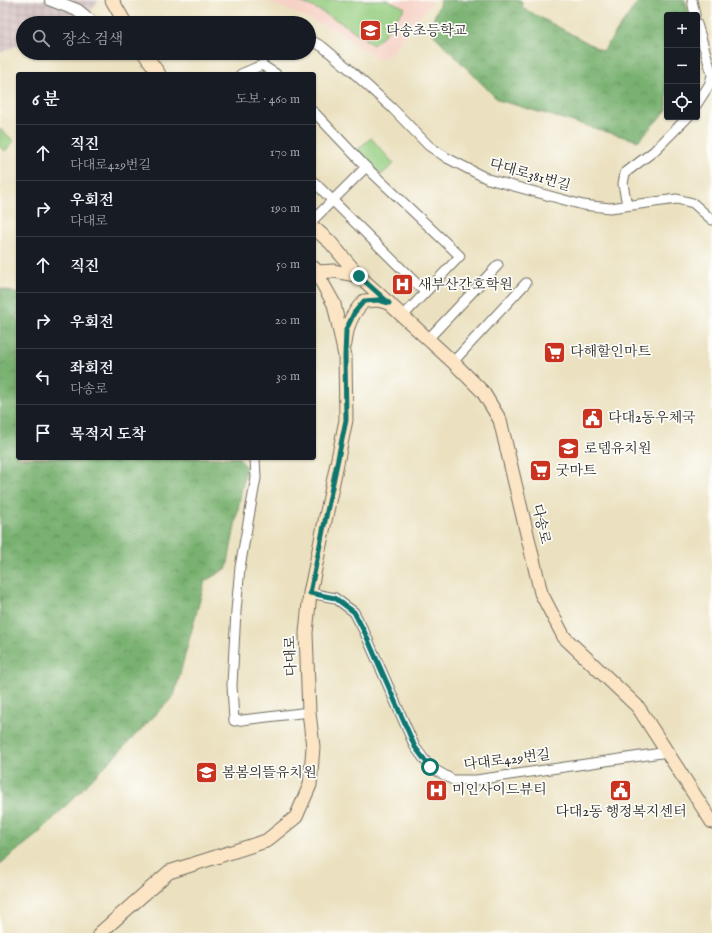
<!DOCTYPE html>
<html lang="ko">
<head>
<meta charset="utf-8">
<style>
	body { margin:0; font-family:"IM FELL English","Noto Serif KR",serif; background:#20242c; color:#f1f3f6 }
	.controls { position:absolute; right:12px; top:12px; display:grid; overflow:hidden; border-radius:4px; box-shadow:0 1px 3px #0004 }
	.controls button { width:36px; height:36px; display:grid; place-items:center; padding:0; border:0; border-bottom:1px solid #363941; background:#171b24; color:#f1f3f6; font:20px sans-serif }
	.stop { position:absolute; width:12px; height:12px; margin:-9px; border:3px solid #0f766e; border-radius:50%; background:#fff }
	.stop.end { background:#0f766e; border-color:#fff; box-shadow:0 1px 4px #0008 }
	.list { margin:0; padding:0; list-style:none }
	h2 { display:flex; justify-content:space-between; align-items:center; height:52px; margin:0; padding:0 16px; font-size:17px }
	h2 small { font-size:13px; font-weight:400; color:#9ea1a6 }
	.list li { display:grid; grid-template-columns:26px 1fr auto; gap:12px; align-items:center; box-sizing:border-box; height:56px; padding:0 16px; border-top:1px solid #363941 }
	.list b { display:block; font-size:15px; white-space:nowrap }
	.list p { margin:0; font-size:13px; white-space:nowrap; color:#9ea1a6 }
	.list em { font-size:13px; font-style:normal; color:#9ea1a6 }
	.icon { flex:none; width:22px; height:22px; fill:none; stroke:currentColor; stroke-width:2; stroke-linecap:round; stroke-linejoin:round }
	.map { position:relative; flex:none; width:712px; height:933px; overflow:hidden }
	.search { position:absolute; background:#171b24; box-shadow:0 1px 3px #0004; left:16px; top:16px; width:300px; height:44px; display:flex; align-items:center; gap:10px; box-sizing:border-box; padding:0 14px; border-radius:22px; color:#9ea1a6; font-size:15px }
	.panel { position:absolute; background:#171b24; box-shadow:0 1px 3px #0004; left:16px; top:72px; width:300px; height:388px; border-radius:4px }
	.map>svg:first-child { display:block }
	.built { fill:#f6d1c6 }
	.industrial { fill:url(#industrial-grid) }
	.forest { fill:url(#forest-crowns); stroke:#526e4d }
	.park { fill:#96ce81; stroke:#607c56 }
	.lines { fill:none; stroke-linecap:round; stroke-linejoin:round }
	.minor-casing { stroke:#6e6b5f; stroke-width:11 }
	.tertiary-casing { stroke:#6e6b5f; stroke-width:14 }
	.secondary-casing { stroke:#6e6b5f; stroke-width:15 }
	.minor { stroke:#fff; stroke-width:9 }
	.tertiary { stroke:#fff; stroke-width:12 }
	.secondary { stroke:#fce5c4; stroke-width:13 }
	.route { stroke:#0f766e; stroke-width:5 }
	.labels { text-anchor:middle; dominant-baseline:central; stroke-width:3.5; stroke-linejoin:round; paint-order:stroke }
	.poi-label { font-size:14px; fill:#2b2b2b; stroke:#fdfcf7; text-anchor:start }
	.street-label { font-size:14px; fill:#2b2b2b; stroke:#fdfcf7 }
</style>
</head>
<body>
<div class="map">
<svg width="712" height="933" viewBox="0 0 712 933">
	<defs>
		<pattern id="industrial-grid" width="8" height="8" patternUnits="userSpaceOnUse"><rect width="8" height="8" fill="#d1bfbf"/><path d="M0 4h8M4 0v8" fill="none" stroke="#b4a4a4"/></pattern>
		<pattern id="forest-crowns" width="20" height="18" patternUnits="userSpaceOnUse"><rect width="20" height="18" fill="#78b16f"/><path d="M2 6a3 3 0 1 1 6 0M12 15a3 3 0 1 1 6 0" fill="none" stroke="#63905b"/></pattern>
	</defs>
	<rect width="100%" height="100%" fill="#fdfcf7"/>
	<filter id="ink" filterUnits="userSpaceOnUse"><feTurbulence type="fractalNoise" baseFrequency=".025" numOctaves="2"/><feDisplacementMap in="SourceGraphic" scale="8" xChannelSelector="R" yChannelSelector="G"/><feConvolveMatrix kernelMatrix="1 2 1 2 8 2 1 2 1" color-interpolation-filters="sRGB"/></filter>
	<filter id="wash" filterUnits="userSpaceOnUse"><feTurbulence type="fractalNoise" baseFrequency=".012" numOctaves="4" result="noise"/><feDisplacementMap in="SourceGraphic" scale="16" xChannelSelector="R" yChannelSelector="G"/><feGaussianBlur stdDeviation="0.9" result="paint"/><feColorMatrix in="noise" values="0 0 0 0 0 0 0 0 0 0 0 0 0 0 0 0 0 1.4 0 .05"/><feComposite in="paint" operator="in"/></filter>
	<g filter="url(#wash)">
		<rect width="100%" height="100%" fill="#ebe1c0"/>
		<!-- built -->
		<path class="built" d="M263 0H433L428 8 413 22 393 53 379 60 339 33 282 7Z"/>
		<!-- industrial -->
		<path class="industrial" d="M0 0H99L89 13 67 23H23V43L0 53Z"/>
		<!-- forest -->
		<g class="forest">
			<path d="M441 0H521L523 8 603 51 639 0H685L689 15H667V110L638 141 498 100 429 30Z"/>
			<path d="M0 288 18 294V458H239L246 467 227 568 205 581 174 696 38 834 0 864Z"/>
		</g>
		<!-- park -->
		<g class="park">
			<path d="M296 0H388L405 8 383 36 373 45 347 26 315 8Z"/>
			<path d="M0 129 14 141 5 151 0 147Z"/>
			<path d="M371 138 394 164 381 175 358 149Z"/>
		</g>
	</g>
	<g filter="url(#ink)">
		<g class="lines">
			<defs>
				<g id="minor">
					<path d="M692 0 695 15"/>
					<path d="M697 24 712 74"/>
					<path d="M309 39 323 47 348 68 392 108 429 146 447 158 488 179 583 205 610 208 677 199 693 203 712 220"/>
					<path d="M241 74 262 65 276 74"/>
					<path d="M697 104 709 85 712 76"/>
					<path d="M314 112 366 167 460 256 403 316"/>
					<path d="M314 182 425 292"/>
					<path d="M627 205 623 184 625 173 654 151 688 117"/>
					<path d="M314 219 366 167"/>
					<path d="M428 339 498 265"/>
					<path d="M453 362 526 283"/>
					<path d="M255 458 256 478 240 567 236 611 232 685 234 721 309 712"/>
					<path d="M310 593 335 598 354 612 365 633 415 747 430 767 453 780H476L668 752"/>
				</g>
				<path id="tertiary" d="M51 0 77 10 93 23"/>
				<g id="secondary">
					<path d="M112 0 125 23"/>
					<path d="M144 53 159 74"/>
					<path d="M314 228 330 242 359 276"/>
					<path d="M317 272 334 271 359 276 453 362 483 392 500 420 541 593 564 637 638 707 712 822"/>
					<path d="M345 344C347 325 351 315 364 301L378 300 389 303"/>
					<path d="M100 933 169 872 266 841 296 817 310 785 313 747 309 712 306 633 310 593 346 420 345 356 334 304 314 268"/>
				</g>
			</defs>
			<!-- minor casing -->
			<use href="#minor" class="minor-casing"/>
			<!-- tertiary casing -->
			<use href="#tertiary" class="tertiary-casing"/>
			<!-- secondary casing -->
			<use href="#secondary" class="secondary-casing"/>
			<!-- minor -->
			<use href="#minor" class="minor"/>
			<!-- tertiary -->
			<use href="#tertiary" class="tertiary"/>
			<!-- secondary -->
			<use href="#secondary" class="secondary"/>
		</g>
	</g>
	<g class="lines" filter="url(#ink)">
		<!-- route -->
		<path class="route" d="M359 276 389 303 378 300 364 301 354 313 346 330 345 356 346 420 310 593 335 598 354 612 365 633 415 747 430 767"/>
	</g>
	<!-- icons -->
	<defs>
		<symbol id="school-square" viewBox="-11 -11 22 22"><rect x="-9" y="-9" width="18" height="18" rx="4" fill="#c8321e" stroke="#fdfcf7"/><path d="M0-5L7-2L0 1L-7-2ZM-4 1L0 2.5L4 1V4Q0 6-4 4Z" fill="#fff"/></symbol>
		<symbol id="hospital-square" viewBox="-11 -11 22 22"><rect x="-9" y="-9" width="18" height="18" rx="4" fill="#c8321e" stroke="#fdfcf7"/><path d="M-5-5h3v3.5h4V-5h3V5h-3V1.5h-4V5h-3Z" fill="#fff"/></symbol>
		<symbol id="supermarket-square" viewBox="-11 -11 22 22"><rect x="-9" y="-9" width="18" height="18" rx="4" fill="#c8321e" stroke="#fdfcf7"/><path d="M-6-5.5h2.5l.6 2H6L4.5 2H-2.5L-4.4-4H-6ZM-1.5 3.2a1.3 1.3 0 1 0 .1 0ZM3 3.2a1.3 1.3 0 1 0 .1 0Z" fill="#fff"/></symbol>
		<symbol id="civic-square" viewBox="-11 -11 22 22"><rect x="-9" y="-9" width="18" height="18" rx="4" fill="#c8321e" stroke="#fdfcf7"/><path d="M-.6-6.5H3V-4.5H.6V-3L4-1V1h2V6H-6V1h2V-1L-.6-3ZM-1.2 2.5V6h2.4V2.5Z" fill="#fff"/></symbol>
	</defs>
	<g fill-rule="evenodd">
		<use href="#school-square" x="358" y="18" width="25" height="25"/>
		<use href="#hospital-square" x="390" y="272" width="25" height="25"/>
		<use href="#supermarket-square" x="542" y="340" width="25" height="25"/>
		<use href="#civic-square" x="580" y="406" width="25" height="25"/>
		<use href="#school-square" x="556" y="436" width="25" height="25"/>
		<use href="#supermarket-square" x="528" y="458" width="25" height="25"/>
		<use href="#school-square" x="194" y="760" width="25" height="25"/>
		<use href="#hospital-square" x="424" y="778" width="25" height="25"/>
		<use href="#civic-square" x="608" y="778" width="25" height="25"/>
	</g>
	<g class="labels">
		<!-- poi labels -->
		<g class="poi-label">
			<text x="386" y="31">다송초등학교</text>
			<text x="418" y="285">새부산간호학원</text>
			<text x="570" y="352">다해할인마트</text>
			<text x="608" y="418">다대2동우체국</text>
			<text x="584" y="449">로뎀유치원</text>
			<text x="556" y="471">굿마트</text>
			<text x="222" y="773">봄봄의뜰유치원</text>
			<text x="452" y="790">미인사이드뷰티</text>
			<text x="621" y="812" text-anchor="middle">다대2동 행정복지센터</text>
		</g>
		<!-- street labels -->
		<g class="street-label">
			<text transform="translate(530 175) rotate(16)">다대로381번길</text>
			<text transform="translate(541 524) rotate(77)">다송로</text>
			<text transform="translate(291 656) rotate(-92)">다대로</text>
			<text transform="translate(507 760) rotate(-7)">다대로429번길</text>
		</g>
	</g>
</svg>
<div class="controls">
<button>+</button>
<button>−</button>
<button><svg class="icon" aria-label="locate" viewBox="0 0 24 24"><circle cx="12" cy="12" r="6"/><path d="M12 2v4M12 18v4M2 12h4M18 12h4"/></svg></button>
</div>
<div class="stop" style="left:430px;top:767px"></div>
<div class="stop end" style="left:359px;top:276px"></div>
<div class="search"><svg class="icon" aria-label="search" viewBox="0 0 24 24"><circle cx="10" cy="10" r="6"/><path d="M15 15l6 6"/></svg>장소 검색</div>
<section class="panel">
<h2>6 분<small>도보 · 460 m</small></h2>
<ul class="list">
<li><svg class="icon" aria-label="ahead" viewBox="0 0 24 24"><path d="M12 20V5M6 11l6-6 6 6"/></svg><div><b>직진</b><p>다대로429번길</p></div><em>170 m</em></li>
<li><svg class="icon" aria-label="right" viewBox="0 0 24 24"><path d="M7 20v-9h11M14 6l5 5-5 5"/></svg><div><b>우회전</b><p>다대로</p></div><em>190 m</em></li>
<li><svg class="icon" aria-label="ahead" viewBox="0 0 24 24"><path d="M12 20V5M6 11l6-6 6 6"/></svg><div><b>직진</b></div><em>50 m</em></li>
<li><svg class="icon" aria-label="right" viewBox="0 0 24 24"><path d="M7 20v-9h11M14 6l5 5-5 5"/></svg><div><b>우회전</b></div><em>20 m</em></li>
<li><svg class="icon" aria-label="left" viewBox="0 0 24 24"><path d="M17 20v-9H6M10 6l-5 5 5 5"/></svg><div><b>좌회전</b><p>다송로</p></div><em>30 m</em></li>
<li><svg class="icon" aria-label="arrive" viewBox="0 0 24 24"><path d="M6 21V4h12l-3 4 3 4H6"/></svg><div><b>목적지 도착</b></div></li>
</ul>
</section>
</div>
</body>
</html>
